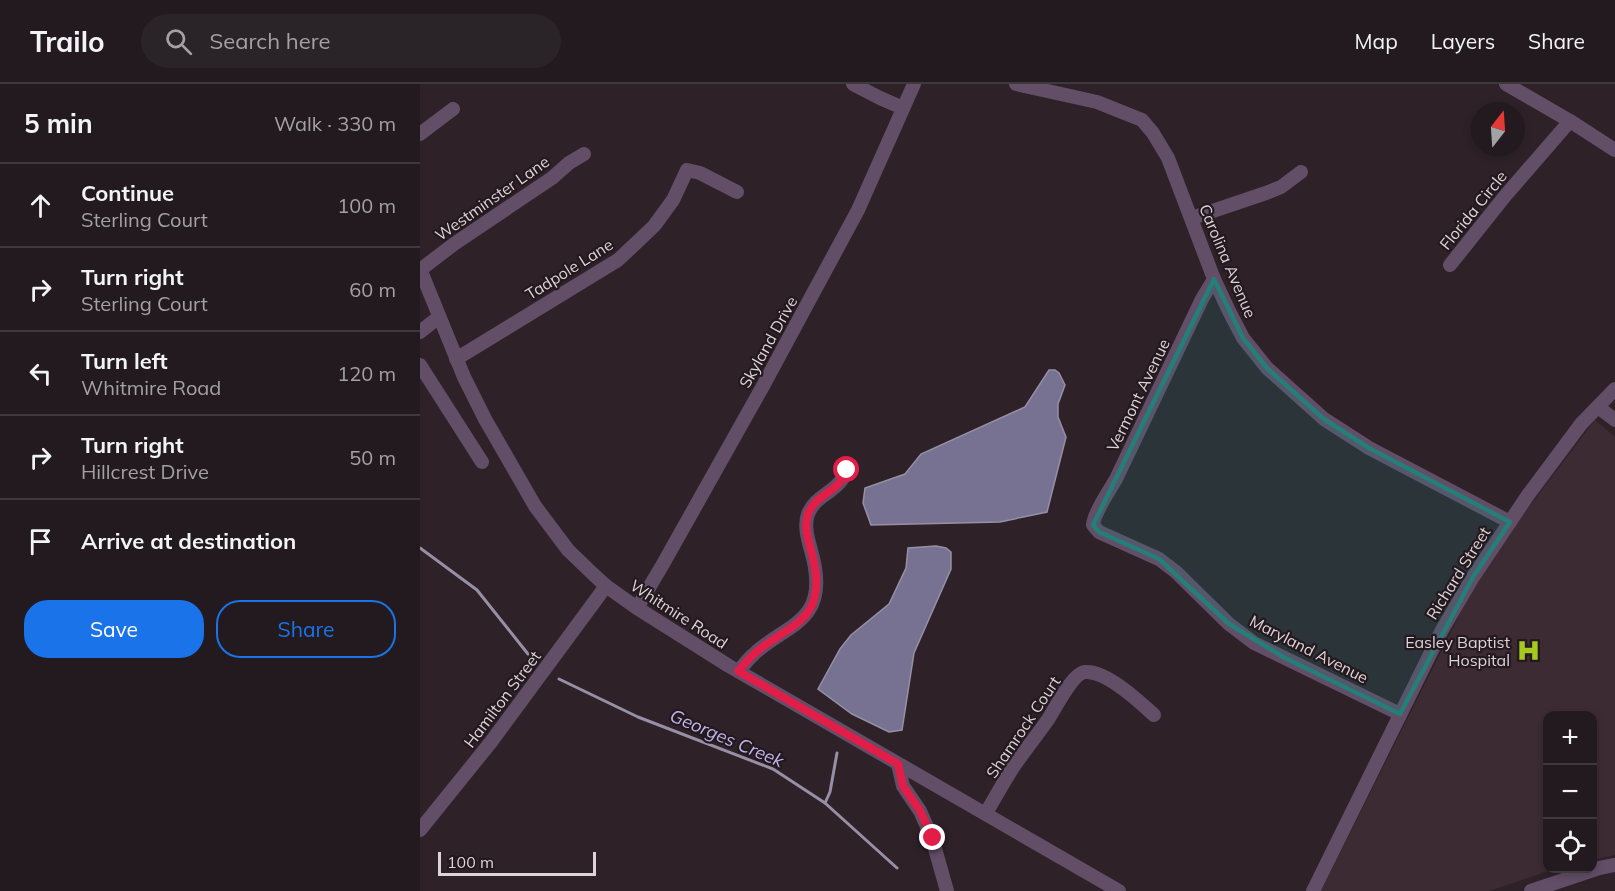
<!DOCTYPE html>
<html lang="en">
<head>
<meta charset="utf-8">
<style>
	body { margin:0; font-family:Mulish,sans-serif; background:#2a2327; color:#f1f3f6 }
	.controls { position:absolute; right:18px; bottom:18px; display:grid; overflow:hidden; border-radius:12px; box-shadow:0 3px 9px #0003 }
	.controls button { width:54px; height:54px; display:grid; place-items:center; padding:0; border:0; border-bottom:2px solid #3f383c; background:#221a1e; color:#f1f3f6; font:30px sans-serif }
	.compass { position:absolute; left:1051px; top:18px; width:54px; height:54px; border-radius:50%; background:#221a1e; box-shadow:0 3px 9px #0003; rotate:17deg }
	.scale { position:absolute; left:18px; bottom:15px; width:158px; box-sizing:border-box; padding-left:6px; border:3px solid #ddd4d8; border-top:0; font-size:16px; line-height:21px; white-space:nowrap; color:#ddd4d8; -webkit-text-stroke:4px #24191f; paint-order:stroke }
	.stop { position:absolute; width:18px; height:18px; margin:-14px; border:4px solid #e11d48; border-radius:50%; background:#fff }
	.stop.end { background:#e11d48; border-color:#fff; box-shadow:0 2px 6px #0008 }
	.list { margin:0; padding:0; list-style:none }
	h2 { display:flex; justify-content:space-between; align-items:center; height:78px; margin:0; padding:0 24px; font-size:26px }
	h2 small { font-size:20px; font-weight:400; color:#a2a1a4 }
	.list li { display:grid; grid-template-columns:39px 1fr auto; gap:18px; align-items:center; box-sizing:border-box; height:84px; padding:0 24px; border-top:2px solid #3f383c }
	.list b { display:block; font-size:22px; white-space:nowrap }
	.list p { margin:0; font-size:20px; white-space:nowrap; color:#a2a1a4 }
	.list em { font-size:20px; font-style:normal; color:#a2a1a4 }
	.actions { display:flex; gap:12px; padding:18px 24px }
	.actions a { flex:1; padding:14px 0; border:2px solid #1a73e8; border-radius:24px; text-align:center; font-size:21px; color:#1a73e8 }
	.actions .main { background:#1a73e8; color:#fff }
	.icon { flex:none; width:33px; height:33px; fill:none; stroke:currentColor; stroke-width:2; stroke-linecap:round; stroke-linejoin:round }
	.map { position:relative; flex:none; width:1195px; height:807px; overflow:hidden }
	header { display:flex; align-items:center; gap:36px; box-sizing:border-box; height:84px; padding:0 30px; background:#221a1e; border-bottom:2px solid #3f383c }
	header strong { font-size:28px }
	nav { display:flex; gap:33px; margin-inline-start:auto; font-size:21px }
	.search { width:420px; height:54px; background:#2a2327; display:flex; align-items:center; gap:15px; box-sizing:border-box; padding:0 21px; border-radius:33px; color:#a2a1a4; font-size:22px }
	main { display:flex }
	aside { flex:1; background:#221a1e }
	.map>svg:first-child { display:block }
	.built { fill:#3d2b34 }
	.water { fill:#777291; stroke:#968fa6; stroke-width:1.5 }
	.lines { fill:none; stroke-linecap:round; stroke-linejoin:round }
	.stream { stroke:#968fa6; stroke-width:3 }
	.minor { stroke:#634e68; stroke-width:14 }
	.route { stroke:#e11d48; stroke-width:8 }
	.marked { fill:#247f79; fill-opacity:0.2; stroke:#247f79; stroke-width:4.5; stroke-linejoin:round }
	.labels { text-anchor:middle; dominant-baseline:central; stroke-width:4.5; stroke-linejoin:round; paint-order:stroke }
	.street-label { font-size:16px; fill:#ddd4d8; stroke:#24191f }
	.poi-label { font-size:16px; fill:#ddd4d8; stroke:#24191f; text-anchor:end }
	.water-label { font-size:18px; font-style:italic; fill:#c0b6ed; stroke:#24191f }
</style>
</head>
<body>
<header>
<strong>Trailo</strong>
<div class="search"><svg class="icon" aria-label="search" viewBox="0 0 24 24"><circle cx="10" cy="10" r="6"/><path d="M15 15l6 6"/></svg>Search here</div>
<nav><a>Map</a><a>Layers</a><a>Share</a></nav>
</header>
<main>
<aside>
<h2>5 min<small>Walk · 330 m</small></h2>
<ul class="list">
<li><svg class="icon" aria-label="ahead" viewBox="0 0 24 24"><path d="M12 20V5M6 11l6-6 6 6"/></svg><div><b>Continue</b><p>Sterling Court</p></div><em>100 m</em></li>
<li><svg class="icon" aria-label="right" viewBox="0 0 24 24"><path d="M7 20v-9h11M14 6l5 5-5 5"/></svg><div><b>Turn right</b><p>Sterling Court</p></div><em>60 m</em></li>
<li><svg class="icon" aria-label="left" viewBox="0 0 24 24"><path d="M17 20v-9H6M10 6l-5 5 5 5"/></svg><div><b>Turn left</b><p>Whitmire Road</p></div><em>120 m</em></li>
<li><svg class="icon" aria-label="right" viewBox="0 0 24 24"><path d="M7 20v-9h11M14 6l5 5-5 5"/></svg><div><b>Turn right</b><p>Hillcrest Drive</p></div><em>50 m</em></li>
<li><svg class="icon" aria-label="arrive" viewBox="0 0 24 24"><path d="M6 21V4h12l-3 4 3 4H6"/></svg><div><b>Arrive at destination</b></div></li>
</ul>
<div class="actions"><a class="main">Save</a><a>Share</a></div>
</aside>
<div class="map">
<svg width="1195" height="807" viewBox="0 0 1195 807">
	<rect width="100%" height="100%" fill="#2e2228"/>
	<!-- built -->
	<path class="built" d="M1175 336 1195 353V771L1173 776 1172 632H1128V784L1134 785 1069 807H901L1054 502 1102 432Z"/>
	<!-- water -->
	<g class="water">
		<path d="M629 286H635L639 289 645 301 638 320V333L646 353 627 428 580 438 451 441 443 419 445 404 485 390 501 370 605 323Z"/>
		<path d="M516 462 526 464 531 468V485L494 569 482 646 469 648 432 630 398 605 420 565 431 551 469 520 486 484 488 464Z"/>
	</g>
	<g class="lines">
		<!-- stream -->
		<g class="stream">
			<path d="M0 464 57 506 108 570"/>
			<path d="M139 595 218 633 353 685 405 719 477 784"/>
			<path d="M405 719 410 708 417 669"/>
		</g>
		<!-- minor -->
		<g class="minor">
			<path d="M433 0 460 14 483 24"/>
			<path d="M596 0 677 18 722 36 733 49 748 74 794 195 809 227 823 254 847 284 904 335 949 364 1090 438"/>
			<path d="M1086 0 1150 37 1195 66"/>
			<path d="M0 50 33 25"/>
			<path d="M772 134 846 109 861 103 881 88"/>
			<path d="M1030 181 1085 112 1150 37"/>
			<path d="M0 185 44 293 65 335 115 422 148 466 173 490 186 502 217 524 309 582 699 807"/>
			<path d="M0 186 34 160 132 94 149 79 164 70"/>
			<path d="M794 195 782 215 696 395C689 407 674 429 673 441L679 448 739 475 756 488 809 540 834 559 980 630"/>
			<path d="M0 248 19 233"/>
			<path d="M36 275 198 176 234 142 253 116 267 86 280 89 317 108"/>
			<path d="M0 281 62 378"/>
			<path d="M1178 323 1195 336"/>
			<path d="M217 524 243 480 343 302 438 126 494 0"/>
			<path d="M319 587C323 582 328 575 334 570 365 541 404 539 395 484 393 467 382 447 388 430 394 414 410 410 420 398 423 395 425 390 427 386"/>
			<path d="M478 680 483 702 500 727 512 754 527 807"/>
			<path d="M566 729C575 714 584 697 594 682 605 666 618 650 629 634 636 623 653 589 665 588 686 586 720 618 734 631"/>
			<path d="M0 746 71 658 186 502"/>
			<path d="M893 807 1022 546 1053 493 1108 411 1161 340 1195 305"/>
			<path d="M1111 807 1179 784 1195 781"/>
		</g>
	</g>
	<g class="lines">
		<!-- route -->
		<path class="route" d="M427 386C425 390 423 395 420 398 410 410 394 414 388 430 382 447 393 467 395 484 404 539 366 541 334 570 328 575 323 582 318 587L478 680 483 702 500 727 513 754"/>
	</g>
	<!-- marked area -->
	<path class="marked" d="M794 195 823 254 847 284 904 335 949 364 1090 438 1053 493 980 630 865 574 809 540 739 475 679 448 673 441Z"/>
	<!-- icons -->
	<defs>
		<symbol id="hospital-bare" viewBox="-9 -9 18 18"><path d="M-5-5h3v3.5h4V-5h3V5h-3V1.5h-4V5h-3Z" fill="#a6c820" stroke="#24191f" stroke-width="2.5" paint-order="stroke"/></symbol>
	</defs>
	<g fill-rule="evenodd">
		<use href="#hospital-bare" x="1092" y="550" width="33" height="33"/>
	</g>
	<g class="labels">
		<!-- street labels -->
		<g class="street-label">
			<text transform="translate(72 114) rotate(-35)">Westminster Lane</text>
			<text transform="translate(1053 126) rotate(-51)">Florida Circle</text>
			<text transform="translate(808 177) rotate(67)">Carolina Avenue</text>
			<text transform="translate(149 185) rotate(-32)">Tadpole Lane</text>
			<text transform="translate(348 258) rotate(-61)">Skyland Drive</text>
			<text transform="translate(718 311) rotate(-64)">Vermont Avenue</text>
			<text transform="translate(1038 489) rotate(-58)">Richard Street</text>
			<text transform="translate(259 530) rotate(33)">Whitmire Road</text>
			<text transform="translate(889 565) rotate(27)">Maryland Avenue</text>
			<text transform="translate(82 615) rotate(-53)">Hamilton Street</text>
			<text transform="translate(603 643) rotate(-56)">Shamrock Court</text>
		</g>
		<!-- poi labels -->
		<g class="poi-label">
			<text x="1090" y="558">Easley Baptist<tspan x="1090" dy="18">Hospital</tspan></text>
		</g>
		<!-- water labels -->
		<g class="water-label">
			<text transform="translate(307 654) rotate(23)">Georges Creek</text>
		</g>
	</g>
</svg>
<div class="controls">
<button>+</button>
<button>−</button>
<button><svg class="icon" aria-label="locate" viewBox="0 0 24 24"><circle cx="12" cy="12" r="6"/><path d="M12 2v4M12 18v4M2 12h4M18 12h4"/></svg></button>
</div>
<svg class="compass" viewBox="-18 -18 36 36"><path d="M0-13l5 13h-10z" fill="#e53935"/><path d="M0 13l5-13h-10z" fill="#a2a1a4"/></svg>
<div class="scale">100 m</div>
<div class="stop" style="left:427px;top:386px"></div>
<div class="stop end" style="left:513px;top:754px"></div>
</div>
</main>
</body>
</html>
